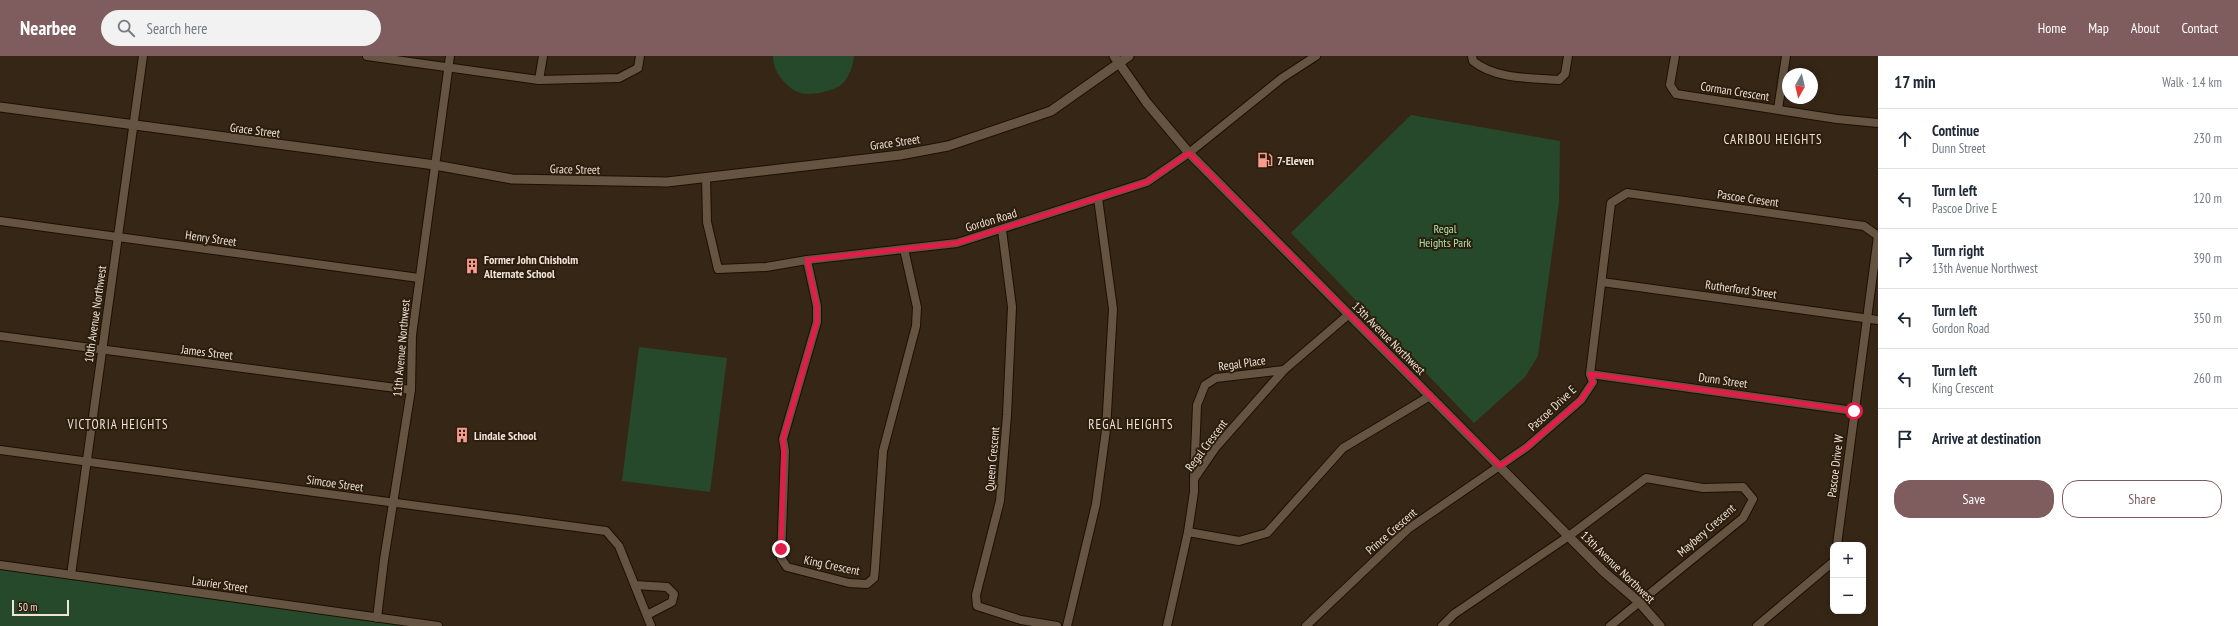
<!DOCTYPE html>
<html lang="en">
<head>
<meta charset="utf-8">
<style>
	body { margin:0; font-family:"PT Sans Narrow",sans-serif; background:#f2f2f3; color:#1f2937 }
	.controls { position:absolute; right:12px; bottom:12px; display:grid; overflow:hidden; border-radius:8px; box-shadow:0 2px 10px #0003 }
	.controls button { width:36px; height:36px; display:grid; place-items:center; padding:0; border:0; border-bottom:1px solid #e0e1e3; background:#fff; color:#1f2937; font:20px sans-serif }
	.compass { position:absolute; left:1782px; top:12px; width:36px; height:36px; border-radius:50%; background:#fff; box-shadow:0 2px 10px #0003; rotate:188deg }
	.scale { position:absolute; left:12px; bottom:10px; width:57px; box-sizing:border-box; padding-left:4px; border:2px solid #eee3d9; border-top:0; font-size:11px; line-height:14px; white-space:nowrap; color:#eee3d9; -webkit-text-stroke:3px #2c1d0d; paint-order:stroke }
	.stop { position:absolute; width:12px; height:12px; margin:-9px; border:3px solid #e11d48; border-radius:50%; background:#fff }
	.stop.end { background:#e11d48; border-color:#fff; box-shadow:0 1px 4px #0008 }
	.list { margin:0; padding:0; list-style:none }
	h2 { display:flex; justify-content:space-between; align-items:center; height:52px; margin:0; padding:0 16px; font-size:17px }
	h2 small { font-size:13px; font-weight:400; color:#747a83 }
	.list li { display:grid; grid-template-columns:26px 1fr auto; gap:12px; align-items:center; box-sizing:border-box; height:60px; padding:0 16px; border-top:1px solid #e0e1e3 }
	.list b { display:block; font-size:15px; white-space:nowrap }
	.list p { margin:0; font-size:13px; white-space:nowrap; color:#747a83 }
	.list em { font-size:13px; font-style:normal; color:#747a83 }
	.actions { display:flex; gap:8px; padding:12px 16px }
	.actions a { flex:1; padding:9px 0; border:1px solid #7f5d5f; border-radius:16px; text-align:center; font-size:14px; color:#7f5d5f }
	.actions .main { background:#7f5d5f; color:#fff }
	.icon { flex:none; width:22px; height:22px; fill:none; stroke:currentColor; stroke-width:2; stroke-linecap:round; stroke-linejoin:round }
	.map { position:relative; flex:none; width:1878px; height:570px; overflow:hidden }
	header { display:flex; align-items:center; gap:24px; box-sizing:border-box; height:56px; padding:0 20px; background:#7f5d5f; color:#fff }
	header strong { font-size:19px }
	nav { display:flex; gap:22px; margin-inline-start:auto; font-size:14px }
	.search { width:280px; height:36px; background:#f2f2f3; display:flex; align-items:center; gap:10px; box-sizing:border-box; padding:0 14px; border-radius:22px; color:#747a83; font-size:15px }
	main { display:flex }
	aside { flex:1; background:#fff }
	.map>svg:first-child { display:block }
	.green { fill:#27492b }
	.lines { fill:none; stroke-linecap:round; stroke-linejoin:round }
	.minor-casing { stroke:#1d0f02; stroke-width:10 }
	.tertiary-casing { stroke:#1d0f02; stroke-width:11 }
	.minor { stroke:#655442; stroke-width:8 }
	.tertiary { stroke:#655442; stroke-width:9 }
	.route { stroke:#e11d48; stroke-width:5 }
	.labels { text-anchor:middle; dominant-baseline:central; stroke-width:4; stroke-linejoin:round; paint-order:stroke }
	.street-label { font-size:12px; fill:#eee3d9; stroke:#2c1d0d }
	.poi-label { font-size:12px; font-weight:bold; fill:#eee3d9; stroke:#2c1d0d; text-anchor:start }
	.park-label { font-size:12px; fill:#a6e3ac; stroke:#2c1d0d }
	.neighbourhood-label { font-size:13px; letter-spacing:1px; fill:#eee3d9; stroke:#2c1d0d }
</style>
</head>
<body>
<header>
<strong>Nearbee</strong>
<div class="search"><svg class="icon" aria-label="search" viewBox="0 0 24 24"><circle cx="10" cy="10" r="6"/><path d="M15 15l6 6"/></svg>Search here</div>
<nav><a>Home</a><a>Map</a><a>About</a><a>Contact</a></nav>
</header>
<main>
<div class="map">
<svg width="1878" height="570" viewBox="0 0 1878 570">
	<rect width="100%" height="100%" fill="#362616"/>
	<!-- green -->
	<g class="green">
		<path d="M773 0H854C853 9 850 19 844 26 837 35 808 41 798 36 785 31 772 13 773 0Z"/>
		<path d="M1411 59 1560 85 1559 146 1538 300 1525 321 1474 367 1291 177Z"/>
		<path d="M639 291 727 302 710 436 622 425Z"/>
		<path d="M0 513 410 570H0Z"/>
	</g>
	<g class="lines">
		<defs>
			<g id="minor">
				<path d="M367 0 539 24 619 22 638 12 640 0"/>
				<path d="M1472 0 1473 5C1494 23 1531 22 1559 24L1565 18 1568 0"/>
				<path d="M1675 0 1670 29 1676 38 1837 63 1878 67"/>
				<path d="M539 24 543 0"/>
				<path d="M1778 53 1786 0"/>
				<path d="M706 122 707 166 718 213 766 211 807 204 957 187 1147 126 1189 97 1282 22 1316 0"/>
				<path d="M0 165 419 222"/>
				<path d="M1002 174 1012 251 1007 359 1000 445 976 539 977 550 1021 564 1057 570"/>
				<path d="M807 204 817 250V266L783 383 785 395 781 502 787 511 849 527 867 528 874 522 875 512 883 395 916 270 917 251 904 193"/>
				<path d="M1602 226 1878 264"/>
				<path d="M1348 259 1284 314 1216 391 1194 423V436L1188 476 1239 485 1267 477 1343 392 1430 340"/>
				<path d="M0 280 411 334"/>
				<path d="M1590 318 1854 355"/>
				<path d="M0 394 606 475 619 490 651 570"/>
				<path d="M1194 423 1197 349 1205 329 1216 322 1284 314"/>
				<path d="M0 509 438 570"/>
				<path d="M71 519 143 0"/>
				<path d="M635 529 667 531 674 538 672 546 647 559"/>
				<path d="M377 562 384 504 411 334 412 279 450 0"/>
				<path d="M1067 570 1096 448 1106 374 1113 253 1098 142"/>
				<path d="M1167 570 1188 476"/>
				<path d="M1306 570 1408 473 1527 391 1581 344 1593 326 1590 318 1611 147 1627 137 1864 170 1878 180 1837 489"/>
				<path d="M1442 570 1454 558 1569 480 1646 422 1703 432 1743 431 1753 443 1743 462 1610 570"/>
				<path d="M1757 570 1833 506"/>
			</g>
			<g id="tertiary">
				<path d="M1114 0 1147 47 1189 97 1603 515 1639 546 1660 570"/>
				<path d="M0 51 435 109 512 123 667 126 900 99 948 90 1051 55 1129 0"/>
			</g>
		</defs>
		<!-- minor casing -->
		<use href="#minor" class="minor-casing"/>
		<!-- tertiary casing -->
		<use href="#tertiary" class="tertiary-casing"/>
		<!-- minor -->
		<use href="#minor" class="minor"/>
		<!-- tertiary -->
		<use href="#tertiary" class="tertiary"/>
	</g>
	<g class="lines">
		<!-- route -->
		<path class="route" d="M781 493 784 395 783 383 817 266V250L807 204 957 187 1147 126 1189 97 1500 410 1527 391 1581 344 1593 326 1590 318 1854 355"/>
	</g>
	<!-- icons -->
	<defs>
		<symbol id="fuel-bare" viewBox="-9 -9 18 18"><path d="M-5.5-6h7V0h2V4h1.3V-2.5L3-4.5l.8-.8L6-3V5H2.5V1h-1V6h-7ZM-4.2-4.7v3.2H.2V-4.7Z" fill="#f59d8f" stroke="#2c1d0d" stroke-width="2.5" paint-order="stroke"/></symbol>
		<symbol id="building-bare" viewBox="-9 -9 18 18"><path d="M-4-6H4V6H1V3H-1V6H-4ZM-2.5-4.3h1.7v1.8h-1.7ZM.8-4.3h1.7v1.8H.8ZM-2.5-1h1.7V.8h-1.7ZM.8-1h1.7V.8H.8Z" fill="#f59d8f" stroke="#2c1d0d" stroke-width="2.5" paint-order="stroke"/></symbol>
	</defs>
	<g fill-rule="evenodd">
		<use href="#fuel-bare" x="1254" y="93" width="22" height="22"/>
		<use href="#building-bare" x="461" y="199" width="22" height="22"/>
		<use href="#building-bare" x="451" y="368" width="22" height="22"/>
	</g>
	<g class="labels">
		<!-- street labels -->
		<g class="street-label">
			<text transform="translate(1735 35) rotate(9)">Corman Crescent</text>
			<text transform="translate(255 74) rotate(7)">Grace Street</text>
			<text transform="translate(895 86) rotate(-8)">Grace Street</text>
			<text transform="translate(575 113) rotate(1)">Grace Street</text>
			<text transform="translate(1748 142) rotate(8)">Pascoe Cresent</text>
			<text transform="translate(991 164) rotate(-17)">Gordon Road</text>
			<text transform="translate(211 182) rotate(8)">Henry Street</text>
			<text transform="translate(1741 233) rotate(8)">Rutherford Street</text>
			<text transform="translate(95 258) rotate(-82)">10th Avenue Northwest</text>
			<text transform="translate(1389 282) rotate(45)">13th Avenue Northwest</text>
			<text transform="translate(401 292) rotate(-85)">11th Avenue Northwest</text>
			<text transform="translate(207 296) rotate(7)">James Street</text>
			<text transform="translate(1242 307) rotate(-8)">Regal Place</text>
			<text transform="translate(1723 324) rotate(8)">Dunn Street</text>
			<text transform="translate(1552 352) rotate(-43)">Pascoe Drive E</text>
			<text transform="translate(1206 389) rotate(-53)">Regal Crescent</text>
			<text transform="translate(992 403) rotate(-85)">Queen Crescent</text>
			<text transform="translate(1835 410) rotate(-83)">Pascoe Drive W</text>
			<text transform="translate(335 427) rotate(8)">Simcoe Street</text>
			<text transform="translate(1706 474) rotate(-41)">Maybery Crescent</text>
			<text transform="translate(1391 475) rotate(-41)">Prince Crescent</text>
			<text transform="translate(832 509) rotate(12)">King Crescent</text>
			<text transform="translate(1618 511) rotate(44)">13th Avenue Northwest</text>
			<text transform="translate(220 528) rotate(8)">Laurier Street</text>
		</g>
		<!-- poi labels -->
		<g class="poi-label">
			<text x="1277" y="104">7-Eleven</text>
			<text x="484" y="203">Former John Chisholm<tspan x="484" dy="14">Alternate School</tspan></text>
			<text x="474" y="379">Lindale School</text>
		</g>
		<!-- park labels -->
		<g class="park-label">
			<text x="1445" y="172">Regal<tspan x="1445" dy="14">Heights Park</tspan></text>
		</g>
		<!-- neighbourhood labels -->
		<g class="neighbourhood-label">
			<text x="1773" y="83">CARIBOU HEIGHTS</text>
			<text x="118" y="368">VICTORIA HEIGHTS</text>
			<text x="1131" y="368">REGAL HEIGHTS</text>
		</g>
	</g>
</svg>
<div class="controls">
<button>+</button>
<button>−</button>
</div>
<svg class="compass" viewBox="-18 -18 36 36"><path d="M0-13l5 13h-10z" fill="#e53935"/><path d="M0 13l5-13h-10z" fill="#747a83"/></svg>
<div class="scale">50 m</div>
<div class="stop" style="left:1854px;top:355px"></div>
<div class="stop end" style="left:781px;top:493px"></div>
</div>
<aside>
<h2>17 min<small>Walk · 1.4 km</small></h2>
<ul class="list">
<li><svg class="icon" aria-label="ahead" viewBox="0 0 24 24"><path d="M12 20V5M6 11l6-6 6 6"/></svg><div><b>Continue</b><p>Dunn Street</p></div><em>230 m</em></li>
<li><svg class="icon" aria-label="left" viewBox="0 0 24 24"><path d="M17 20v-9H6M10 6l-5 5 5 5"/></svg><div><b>Turn left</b><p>Pascoe Drive E</p></div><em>120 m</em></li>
<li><svg class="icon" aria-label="right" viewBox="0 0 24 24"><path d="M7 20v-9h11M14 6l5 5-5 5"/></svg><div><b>Turn right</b><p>13th Avenue Northwest</p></div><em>390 m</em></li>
<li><svg class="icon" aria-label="left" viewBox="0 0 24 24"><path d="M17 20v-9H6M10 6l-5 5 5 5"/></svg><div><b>Turn left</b><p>Gordon Road</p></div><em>350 m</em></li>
<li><svg class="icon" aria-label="left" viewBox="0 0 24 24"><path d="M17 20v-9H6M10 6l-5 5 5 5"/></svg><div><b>Turn left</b><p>King Crescent</p></div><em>260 m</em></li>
<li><svg class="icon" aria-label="arrive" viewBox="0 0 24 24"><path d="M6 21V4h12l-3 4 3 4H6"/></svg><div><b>Arrive at destination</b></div></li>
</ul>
<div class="actions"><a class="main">Save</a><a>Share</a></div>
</aside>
</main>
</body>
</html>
